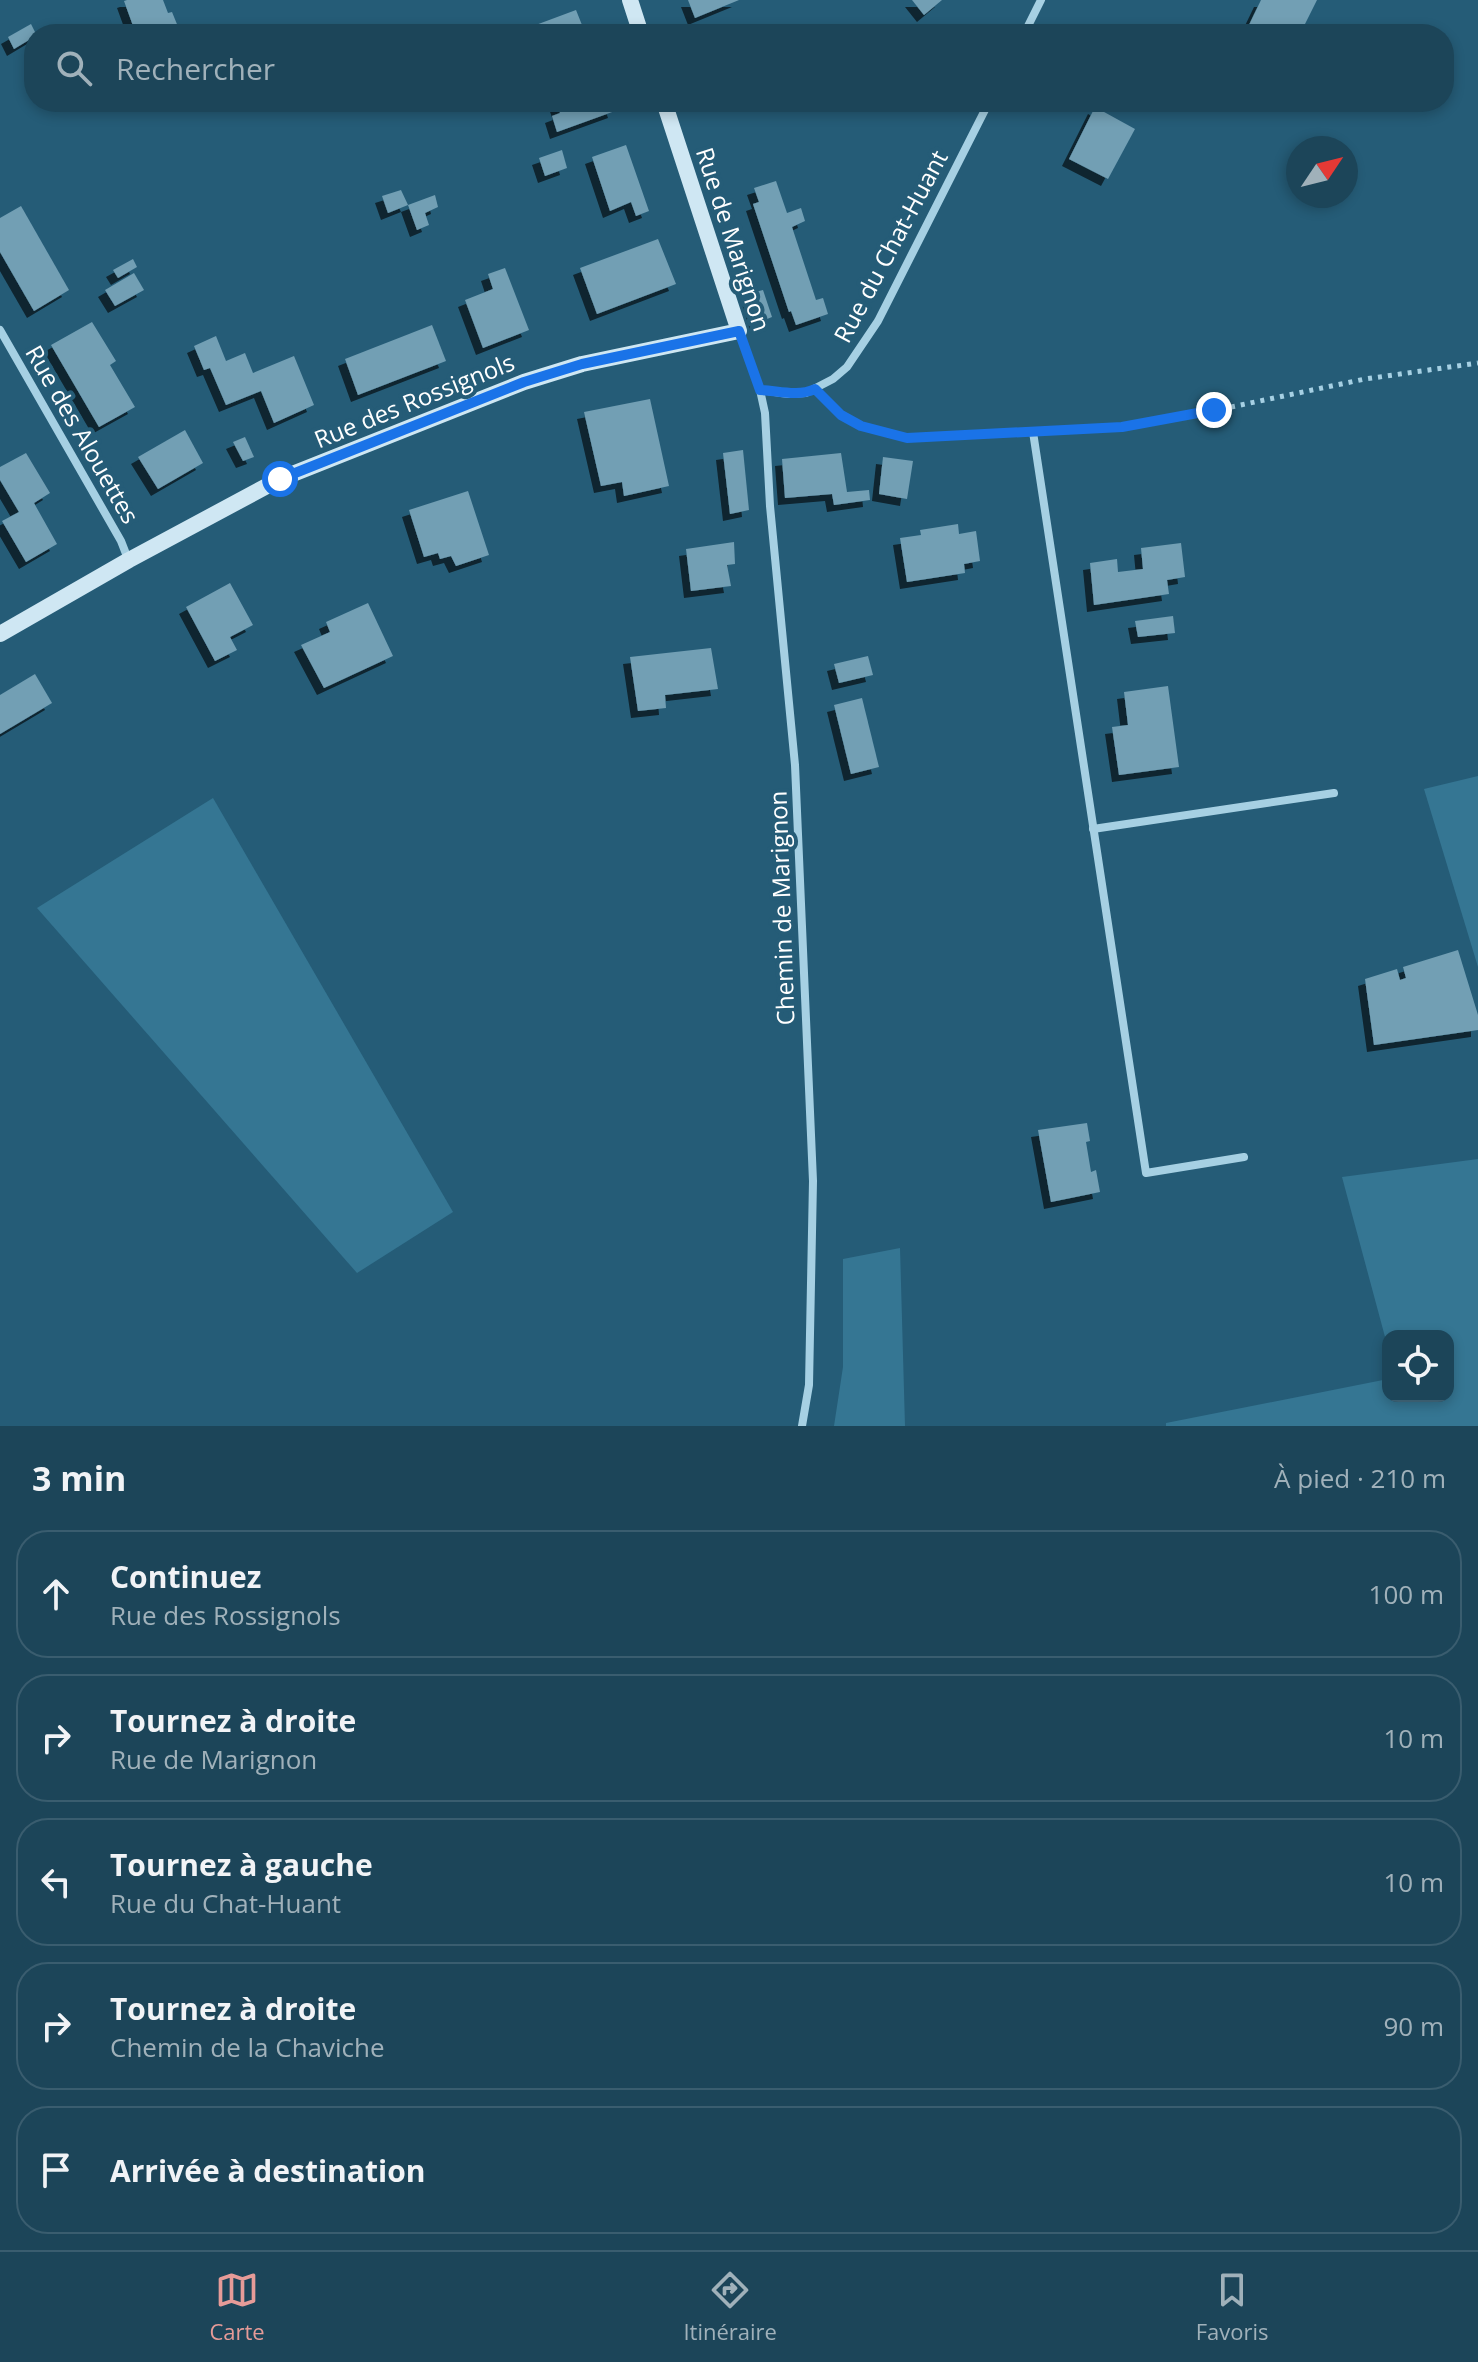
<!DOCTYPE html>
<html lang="fr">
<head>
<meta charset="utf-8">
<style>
	body { margin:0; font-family:"Open Sans",sans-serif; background:#294f62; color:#f1f3f6 }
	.controls { position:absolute; right:24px; bottom:24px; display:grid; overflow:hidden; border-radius:16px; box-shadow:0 4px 12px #0003 }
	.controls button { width:72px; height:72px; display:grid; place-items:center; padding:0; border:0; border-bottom:2px solid #3a5d6f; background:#1c4559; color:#f1f3f6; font:40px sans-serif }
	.compass { position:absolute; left:1286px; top:136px; width:72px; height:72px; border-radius:50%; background:#1c4559; box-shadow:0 4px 12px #0003; rotate:55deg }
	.stop { position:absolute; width:24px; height:24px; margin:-18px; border:6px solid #1a73e8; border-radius:50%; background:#fff }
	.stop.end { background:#1a73e8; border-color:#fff; box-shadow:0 2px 8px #0008 }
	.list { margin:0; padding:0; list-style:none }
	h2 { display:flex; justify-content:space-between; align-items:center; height:104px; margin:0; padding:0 32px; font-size:34px }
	h2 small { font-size:26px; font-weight:400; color:#a0b1ba }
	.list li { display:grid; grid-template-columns:52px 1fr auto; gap:24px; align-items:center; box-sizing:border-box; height:128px; margin:0 16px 16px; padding:0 16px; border:2px solid #3a5d6f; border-radius:32px }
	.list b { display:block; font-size:30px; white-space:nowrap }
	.list p { margin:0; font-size:26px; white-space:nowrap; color:#a0b1ba }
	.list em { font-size:26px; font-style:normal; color:#a0b1ba }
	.icon { flex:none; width:44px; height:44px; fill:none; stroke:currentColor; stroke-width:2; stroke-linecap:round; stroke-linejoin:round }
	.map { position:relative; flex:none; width:1478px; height:1426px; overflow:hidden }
	.search { position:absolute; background:#1c4559; box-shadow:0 4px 12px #0003; left:24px; right:24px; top:24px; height:88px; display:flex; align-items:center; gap:20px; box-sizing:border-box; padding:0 28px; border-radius:32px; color:#a0b1ba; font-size:30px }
	.sheet { height:824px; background:#1c4559 }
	nav { display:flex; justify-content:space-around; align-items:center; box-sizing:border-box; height:112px; border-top:2px solid #3a5d6f; background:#1c4559; font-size:22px; color:#a0b1ba }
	nav a { display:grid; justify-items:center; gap:4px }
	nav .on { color:#e69b98 }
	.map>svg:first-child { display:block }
	.green { fill:#357693 }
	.building { fill:#729fb4; filter:url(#shadow) }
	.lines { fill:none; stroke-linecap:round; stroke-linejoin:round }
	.path { stroke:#a6d0e3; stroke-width:5; stroke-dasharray:4 6; stroke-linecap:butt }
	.street { stroke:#a6d0e3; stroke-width:8 }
	.secondary { stroke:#cfe7f3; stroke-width:16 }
	.route { stroke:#1a73e8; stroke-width:10 }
	.labels { text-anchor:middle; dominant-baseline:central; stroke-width:8; stroke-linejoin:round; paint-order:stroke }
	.street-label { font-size:24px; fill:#fff; stroke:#255c77 }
</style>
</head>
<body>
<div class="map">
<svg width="1478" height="1426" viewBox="0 0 1478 1426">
	<defs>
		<filter id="shadow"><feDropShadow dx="-7" dy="7" stdDeviation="0" flood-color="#0009"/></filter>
	</defs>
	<rect width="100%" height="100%" fill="#255c77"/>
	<!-- green -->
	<g class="green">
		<path d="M1478 776V967L1424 789Z"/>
		<path d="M213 798 453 1212 357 1273 37 908Z"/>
		<path d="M1478 1159V1426H1166V1423L1388 1379V1396H1448V1336H1388V1348L1342 1177Z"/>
		<path d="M900 1248 905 1426H834L843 1367V1259Z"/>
	</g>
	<!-- building -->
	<g class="building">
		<path d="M127 0H163L168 13 172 12 181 34H136L124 1Z"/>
		<path d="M688 0H739L695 18Z"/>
		<path d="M912 0H942L924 15Z"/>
		<path d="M1261 0H1317L1300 34H1263L1248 27Z"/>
		<path d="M576 10 584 30 579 32V34H527L525 29Z"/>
		<path d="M31 24 36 34 34 37 14 49 8 37Z"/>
		<path d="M556 102H612L615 111 557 132 552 116 560 113Z"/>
		<path d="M1095 107 1135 129 1108 179 1069 159Z"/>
		<path d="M626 145 649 211 636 216 631 202 610 211 592 157Z"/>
		<path d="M562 150 567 168 545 176 539 158Z"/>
		<path d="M776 181 787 213 801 208 805 221 792 227 816 300 823 298 828 314 796 325 791 311 789 312 753 204 759 202 754 188Z"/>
		<path d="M401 190 408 205 388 213 382 196Z"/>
		<path d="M435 195 438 207 425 213 429 225 417 230 408 205Z"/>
		<path d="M21 206 69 290 34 311 0 252V218Z"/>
		<path d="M658 239 676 284 597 314 580 268Z"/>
		<path d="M133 259 137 267 118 278 113 270Z"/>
		<path d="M505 268 529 330 483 348 465 300 493 289 488 274Z"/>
		<path d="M134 273 144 290 115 306 105 290Z"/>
		<path d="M763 290 772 317 757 323 748 294Z"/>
		<path d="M92 322 116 361 110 365 135 407 99 427 51 345Z"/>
		<path d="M432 325 446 361 358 395 345 359Z"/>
		<path d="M216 336 226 361 245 353 253 373 294 356 314 405 274 423 261 391 226 405 210 368 204 370 194 346Z"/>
		<path d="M650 399 669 486 624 496 622 482 601 486 584 412Z"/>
		<path d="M185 430 203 463 158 489 138 457Z"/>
		<path d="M245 437 254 457 243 461 233 442Z"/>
		<path d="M743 450 749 510 730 514 723 453Z"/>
		<path d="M26 453 50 493 34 503 57 544 26 562 2 521 19 512 0 480V467Z"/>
		<path d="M841 453 847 492 869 490 870 500 834 505 832 494 785 498 782 459Z"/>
		<path d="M883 457 913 461 907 499 879 494Z"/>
		<path d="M468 491 489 555 456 566 451 556 440 559 438 553 424 557 409 510Z"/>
		<path d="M958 524 959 534 976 531 980 561 964 564 965 573 907 582 900 538 921 535 920 530Z"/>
		<path d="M734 542 735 564 727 565 731 586 691 591 686 549Z"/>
		<path d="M1181 543 1185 577 1167 580 1169 594 1094 605 1090 563 1117 559 1118 572 1143 569 1141 548Z"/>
		<path d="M230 583 253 625 230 637 237 650 215 661 186 607Z"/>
		<path d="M368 603 393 656 324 688 301 645 330 632 326 622Z"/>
		<path d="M1173 616 1175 633 1138 637 1135 621Z"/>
		<path d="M711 648 718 689 665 695 666 708 638 711 630 657Z"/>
		<path d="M868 656 873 675 839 683 834 664Z"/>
		<path d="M35 674 52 703 0 734V695Z"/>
		<path d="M1168 686 1179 767 1119 775 1112 727 1128 725 1124 692Z"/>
		<path d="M862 698 879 767 851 774 834 705Z"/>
		<path d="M1458 950 1478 1015V1030L1374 1045 1365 979 1397 969 1400 980 1406 978 1403 967Z"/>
		<path d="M1087 1123 1090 1141 1086 1142 1091 1172 1096 1170 1100 1192 1051 1202 1038 1130Z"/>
	</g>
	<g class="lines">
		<!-- path -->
		<path class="path" d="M1231 407 1365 379 1478 363"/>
		<!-- street -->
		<g class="street">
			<path d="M1024 34 1041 0"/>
			<path d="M0 330 121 541 128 559"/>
			<path d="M739 331 760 390 765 413 770 506 795 765 813 1181 809 1385 802 1426"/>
			<path d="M815 389 841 415 861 426 907 438 1122 427 1214 410"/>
			<path d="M760 390 788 394 806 393 833 379 847 367 878 321 989 102"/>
			<path d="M1033 432 1146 1173 1244 1157"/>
			<path d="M1093 829 1334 793"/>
		</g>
		<!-- secondary -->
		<g class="secondary">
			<path d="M630 0 641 34"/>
			<path d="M0 634 129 560 280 479 524 382 582 364 739 331 664 102"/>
		</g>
	</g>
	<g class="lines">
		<!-- route -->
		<path class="route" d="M280 479 524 382 582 364 739 331 760 390C780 391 797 397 815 389L841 415 861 426 907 438 1122 427 1214 410"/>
	</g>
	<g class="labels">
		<!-- street labels -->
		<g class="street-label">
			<text transform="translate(734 239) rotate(72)">Rue de Marignon</text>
			<text transform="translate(890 246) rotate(-62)">Rue du Chat-Huant</text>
			<text transform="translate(414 400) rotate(-22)">Rue des Rossignols</text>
			<text transform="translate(83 434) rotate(60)">Rue des Alouettes</text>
			<text transform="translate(781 908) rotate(-92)">Chemin de Marignon</text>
		</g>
	</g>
</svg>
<div class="controls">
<button><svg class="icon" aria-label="locate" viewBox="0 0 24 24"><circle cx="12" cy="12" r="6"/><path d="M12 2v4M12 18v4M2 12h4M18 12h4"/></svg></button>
</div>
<svg class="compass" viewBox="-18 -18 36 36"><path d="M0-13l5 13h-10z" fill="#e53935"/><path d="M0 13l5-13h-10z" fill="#a0b1ba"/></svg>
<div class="stop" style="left:280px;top:479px"></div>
<div class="stop end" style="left:1214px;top:410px"></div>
<div class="search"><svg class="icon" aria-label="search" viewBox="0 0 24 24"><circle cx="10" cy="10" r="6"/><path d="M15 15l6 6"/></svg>Rechercher</div>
</div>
<section class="sheet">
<h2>3 min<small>À pied · 210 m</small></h2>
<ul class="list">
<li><svg class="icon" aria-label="ahead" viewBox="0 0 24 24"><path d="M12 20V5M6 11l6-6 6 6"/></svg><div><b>Continuez</b><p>Rue des Rossignols</p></div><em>100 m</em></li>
<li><svg class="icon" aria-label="right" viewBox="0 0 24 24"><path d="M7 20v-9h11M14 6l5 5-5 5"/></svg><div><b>Tournez à droite</b><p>Rue de Marignon</p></div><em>10 m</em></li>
<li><svg class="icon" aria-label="left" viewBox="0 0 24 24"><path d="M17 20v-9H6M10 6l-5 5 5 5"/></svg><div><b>Tournez à gauche</b><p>Rue du Chat-Huant</p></div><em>10 m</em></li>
<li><svg class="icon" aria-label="right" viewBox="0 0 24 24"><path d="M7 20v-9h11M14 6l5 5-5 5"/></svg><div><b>Tournez à droite</b><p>Chemin de la Chaviche</p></div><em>90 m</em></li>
<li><svg class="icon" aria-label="arrive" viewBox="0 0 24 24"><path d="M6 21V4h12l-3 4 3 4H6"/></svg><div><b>Arrivée à destination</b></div></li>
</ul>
</section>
<nav>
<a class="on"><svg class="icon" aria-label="map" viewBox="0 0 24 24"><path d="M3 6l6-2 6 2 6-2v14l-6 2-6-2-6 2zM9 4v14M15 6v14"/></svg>Carte</a>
<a><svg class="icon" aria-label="directions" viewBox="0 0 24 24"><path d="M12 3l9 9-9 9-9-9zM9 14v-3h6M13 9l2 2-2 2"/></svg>Itinéraire</a>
<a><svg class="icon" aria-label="saved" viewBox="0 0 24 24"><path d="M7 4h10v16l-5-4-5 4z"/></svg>Favoris</a>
</nav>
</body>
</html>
